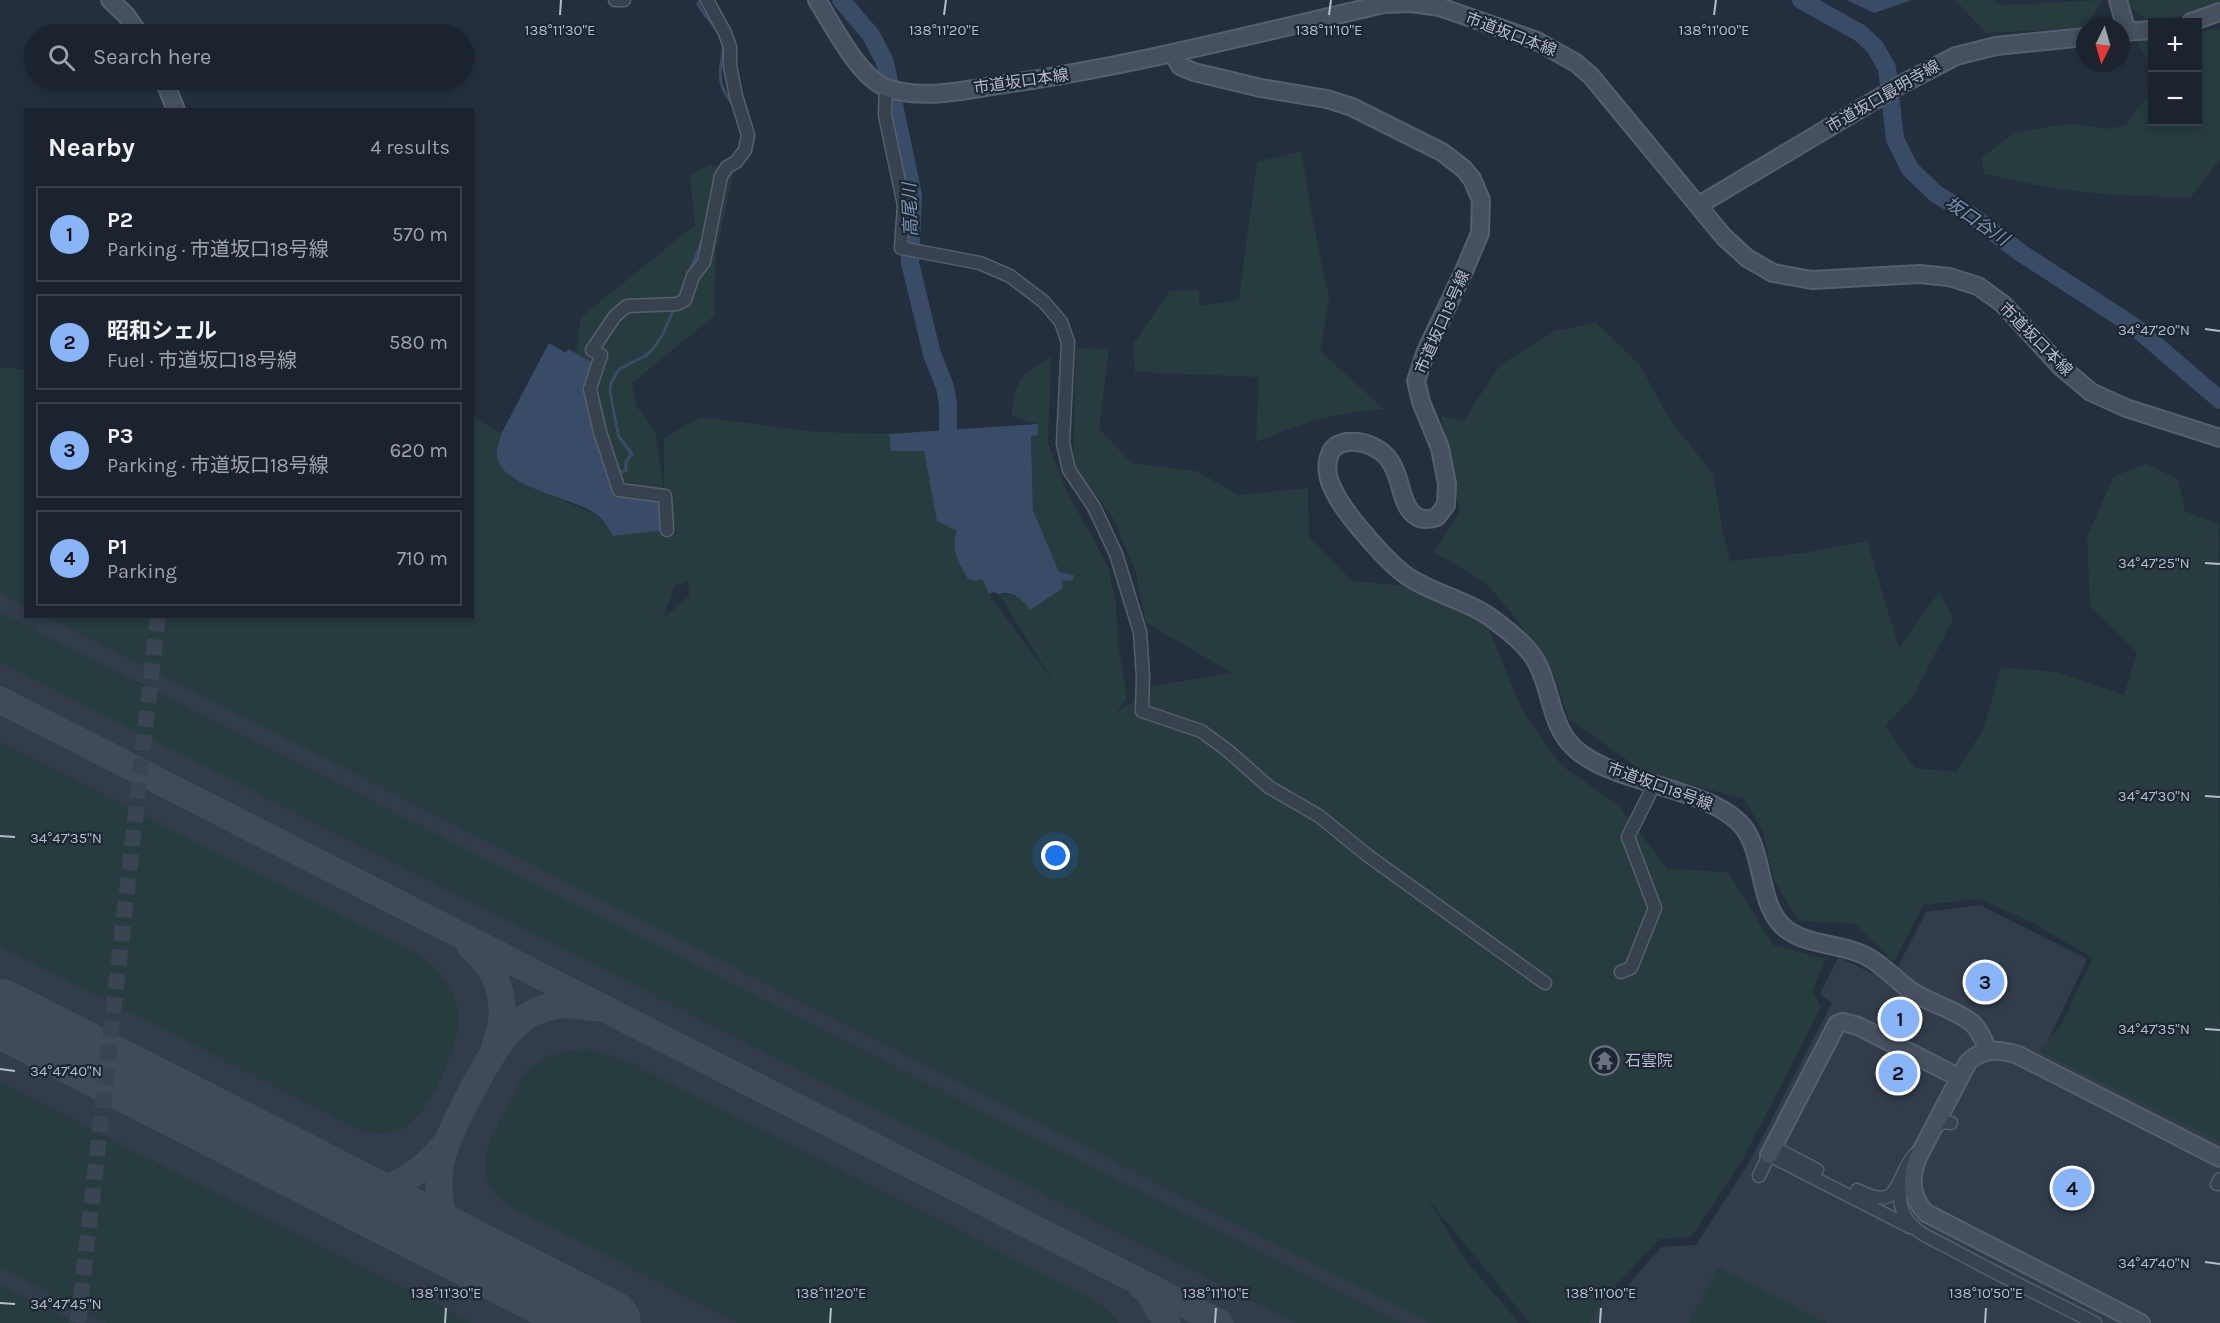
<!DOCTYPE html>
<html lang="en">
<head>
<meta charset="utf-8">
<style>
	body { margin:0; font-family:Karla,"Noto Sans JP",sans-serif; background:#282f3a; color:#f1f3f6 }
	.controls { position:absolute; right:18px; top:18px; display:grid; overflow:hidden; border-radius:0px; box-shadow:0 3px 9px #0003 }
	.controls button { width:54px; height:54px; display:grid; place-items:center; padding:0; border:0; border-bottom:2px solid #39404a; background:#1b232e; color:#f1f3f6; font:30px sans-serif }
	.compass { position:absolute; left:2076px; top:18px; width:54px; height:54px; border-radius:50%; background:#1b232e; box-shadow:0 3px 9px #0003; rotate:185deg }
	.you { position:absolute; left:1056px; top:856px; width:21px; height:21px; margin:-15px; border:4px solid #fff; border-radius:50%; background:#1a73e8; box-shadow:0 0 0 9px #1a73e833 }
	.badge { display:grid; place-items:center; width:39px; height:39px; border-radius:50%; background:#8ab4f8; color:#111; font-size:20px; font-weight:700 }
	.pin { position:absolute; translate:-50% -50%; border:3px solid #fff; box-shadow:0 2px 6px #0006 }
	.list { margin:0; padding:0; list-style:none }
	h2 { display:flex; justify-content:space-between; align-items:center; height:78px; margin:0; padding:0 24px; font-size:26px }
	h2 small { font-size:20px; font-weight:400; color:#a0a4aa }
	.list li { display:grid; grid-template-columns:39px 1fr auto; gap:18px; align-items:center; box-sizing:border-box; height:96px; margin:0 12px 12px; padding:0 12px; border:2px solid #39404a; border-radius:0px }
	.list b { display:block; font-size:22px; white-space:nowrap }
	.list p { margin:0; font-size:20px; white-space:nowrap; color:#a0a4aa }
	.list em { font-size:20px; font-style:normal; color:#a0a4aa }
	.icon { flex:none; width:33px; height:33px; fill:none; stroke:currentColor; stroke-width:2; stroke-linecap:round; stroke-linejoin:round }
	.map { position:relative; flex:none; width:2220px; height:1323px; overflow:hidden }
	.search { position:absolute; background:#1b232e; box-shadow:0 3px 9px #0003; left:24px; top:24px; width:450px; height:66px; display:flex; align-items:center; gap:15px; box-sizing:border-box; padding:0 21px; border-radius:33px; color:#a0a4aa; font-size:22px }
	.panel { position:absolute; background:#1b232e; box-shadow:0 3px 9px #0003; left:24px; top:108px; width:450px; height:510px; border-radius:0px }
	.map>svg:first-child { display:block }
	.airport { fill:#323c4b }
	.green { fill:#263c3f; fill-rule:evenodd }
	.water { fill:#394c67 }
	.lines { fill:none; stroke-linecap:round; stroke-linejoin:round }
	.stream { stroke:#394c67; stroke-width:3 }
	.river { stroke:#394c67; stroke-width:18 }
	.taxiway { stroke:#3f4a5a; stroke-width:27 }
	.runway { stroke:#3f4a5a; stroke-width:68 }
	.secondary-tunnel { stroke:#3a4453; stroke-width:16; stroke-dasharray:16 8; stroke-linecap:butt }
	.street-casing { stroke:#565f6c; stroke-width:15 }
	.secondary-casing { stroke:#565f6c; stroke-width:20 }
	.street { stroke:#38414e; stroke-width:12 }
	.secondary { stroke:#465061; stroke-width:16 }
	.ticks { fill:none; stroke:#b4bcc9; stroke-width:2 }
	.labels { text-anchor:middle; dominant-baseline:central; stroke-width:4.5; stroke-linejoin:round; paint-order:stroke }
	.street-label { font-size:16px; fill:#b4bcc9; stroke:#1d2633 }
	.poi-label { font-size:16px; fill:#b4bcc9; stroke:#1d2633; text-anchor:start }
	.water-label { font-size:18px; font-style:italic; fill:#7c92b1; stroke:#1d2633 }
	.ticks-label { font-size:15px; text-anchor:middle; fill:#b4bcc9; stroke:#1d2633; stroke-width:4.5; stroke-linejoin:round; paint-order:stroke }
</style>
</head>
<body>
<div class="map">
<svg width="2220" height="1323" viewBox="0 0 2220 1323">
	<rect width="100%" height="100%" fill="#242f3e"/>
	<!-- airport -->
	<g class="airport">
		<path d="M0 560 25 573 26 616 110 617 1483 1323H65L0 1290Z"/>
		<path d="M1980 905 2087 959 2045 1047 2220 1083V1323H1556L1578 1278 1625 1289 1661 1247 1696 1245 1750 1161 1832 1003 1820 994 1838 957 1890 982 1926 912Z"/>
	</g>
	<!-- green -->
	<g class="green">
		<path d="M1955 0H1993L1999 5 2102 0 2085 28 1986 33Z"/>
		<path d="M2125 0H2220V2L2185 16 2147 19 2134 10Z"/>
		<path d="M2220 29V159L2190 198 2113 195 2050 188 1984 174 1982 157 2016 132 2059 125 2076 124 2105 129 2125 126 2147 97 2152 68 2134 36 2152 35V122H2198V31Z"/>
		<path d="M1301 151 1313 221 1329 298 1320 351 1384 409C1335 413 1301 423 1256 442L1259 377 1135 372 1133 344 1170 291 1199 290V306L1239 300 1257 162Z"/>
		<path d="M709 165 734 170 716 253 714 316 632 383 637 407 655 431 664 490V438L701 417 817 432 889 434 891 451H924L937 520 957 531 955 552 968 579 977 581 982 579 989 594 1055 685 999 594 1013 595 1020 598 1062 581 1073 580 1074 575 1059 572 1033 510 1031 435 1038 424 1011 416C1017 377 1018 378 1051 357L1048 443 1065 488 1108 567 1116 605 1118 643 1127 698 1116 713 1154 686 1232 673 1145 622 1136 572 1113 518 1073 464 1076 348 1109 349 1099 429 1132 463 1196 471 1239 495 1308 488 1309 537 1352 581 1410 586 1487 625 1524 714 1562 766 1618 805 1668 869 1728 872 1773 945 1826 959 1812 991 1821 1007 1744 1157 1691 1237 1659 1239 1605 1297 1590 1323H1530L1427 1198 1466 1261 1519 1323H1430L47 617 472 616 473 416 501 434 497 447 517 481 597 515 613 536 667 530 677 534 665 496 617 484 600 432 598 365 576 353 581 317 695 225 690 175ZM688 581 689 596 664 618 674 586Z"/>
		<path d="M1596 323 1640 365 1668 417 1713 474 1723 533 1730 561 1803 553 1867 541 1899 648 1939 592 1953 619 1914 695 1885 726 1915 768 1956 772 1984 728 2001 667 2056 672 2124 695 2137 652 2090 606 2087 537 2114 476 2146 464 2178 479 2185 511 2219 524 2220 1142 2040 1051 2062 1023 2093 958 2031 922 1980 899 1923 905 1894 962 1855 924 1798 921 1773 878 1763 831 1744 799 1644 772 1569 719 1554 675 1514 616 1486 583 1434 552 1460 512 1441 416 1464 420 1500 365 1555 331Z"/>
		<path d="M0 367 25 370V606L0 593Z"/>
		<path d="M0 612 1401 1323H1295L0 662Z"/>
		<path d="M0 742 419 955C438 969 453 985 458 1009 464 1035 432 1106 412 1122 398 1134 381 1135 364 1132L0 947Z"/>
		<path d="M590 1049 634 1064 1091 1298 1111 1313 1118 1323H738L513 1208 497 1196 487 1180 485 1161 489 1143 518 1086 530 1068 546 1057 567 1050Z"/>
		<path d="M0 1082 472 1323H107L0 1268Z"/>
		<path d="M1718 1267 1826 1323H1689Z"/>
		<path d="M0 1284 76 1323H0Z"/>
	</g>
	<!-- water -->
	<g class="water">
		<path d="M1847 0H1912L1874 13Z"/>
		<path d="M549 343 566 353 568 349 598 365 590 389 619 490 665 496 667 530 613 536C608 528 603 519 596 514 572 497 504 489 497 457 496 449 499 442 501 434Z"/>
		<path d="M1038 424V435L1031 436 1033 510 1059 572 1074 575 1073 580 1062 581 1063 588 1030 610C1023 601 1017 593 1004 593 996 594 1003 596 994 592L989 594 982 579 977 581 968 579C959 561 950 551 957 531L937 521 924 451H891L889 434Z"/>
	</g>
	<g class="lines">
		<!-- stream -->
		<g class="stream">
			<path d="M700 0 698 4C705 18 720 29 723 45 724 51 722 58 721 64 718 84 723 91 735 108"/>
			<path d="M689 272 703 239"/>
			<path d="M618 472 626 471V462L632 454 619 437 617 429 610 391 611 383 619 369 645 356 652 350 662 336 674 309"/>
		</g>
		<!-- river -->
		<g class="river">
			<path d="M841 0 871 35 885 62 913 195 910 263 932 354 945 387 948 404V432"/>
			<path d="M1801 0 1860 33 1875 47 1887 68 1895 139 1910 169 1936 194 1972 216 2021 253 2135 327 2220 400"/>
		</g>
		<!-- taxiway -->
		<g class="taxiway">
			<path d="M0 700 1220 1323"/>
			<path d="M470 946C501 972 510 1008 495 1046"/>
			<path d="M329 1181C336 1184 344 1187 352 1189 390 1196 424 1171 446 1143"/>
			<path d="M484 1261C466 1246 448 1232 442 1209 438 1195 438 1178 441 1163 445 1137 487 1059 504 1038 512 1028 520 1020 531 1014 550 1003 573 1003 593 1008"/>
			<path d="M1142 1287 1149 1293 1167 1323"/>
		</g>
		<!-- runway -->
		<path class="runway" d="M0 1013 607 1323"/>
		<!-- secondary-tunnel -->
		<path class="secondary-tunnel" d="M78 1323 158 616"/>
		<defs>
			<g id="street">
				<path d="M615 0H624"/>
				<path d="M886 87 885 115 904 205 901 248 980 263 1010 276 1044 302 1061 322 1068 342 1063 443 1069 470 1094 507 1116 554 1140 632 1143 676 1142 711 1201 731 1227 750 1269 787 1319 816 1367 855 1545 983"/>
				<path d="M667 530 665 496 619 490 600 432 590 389 601 355 592 350 615 316 627 306 677 304 685 300 693 276 704 262 721 176 727 167 736 162 745 150 748 135 736 96 730 66V47L725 33 707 0"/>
				<path d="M1621 972 1631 968 1655 908 1628 837 1654 785"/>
				<path d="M1933 1130 1942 1122 1951 1123"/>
				<path d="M1773 1147 1817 1170"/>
				<path d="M1759 1176 1769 1155 1910 1227"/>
				<path d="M1902 1178C1899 1193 1898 1209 1909 1222 1920 1236 1940 1242 1955 1251 2001 1276 2048 1299 2095 1323"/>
				<path d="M2217 1184 2220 1179"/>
				<path d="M1857 1190C1902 1213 1893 1180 1915 1154"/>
			</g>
			<g id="secondary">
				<path d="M110 0 126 15 139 34"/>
				<path d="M817 0C833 25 859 78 887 88 924 101 968 89 1005 84 1132 66 1258 33 1384 4L1411 3 1440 7 1537 41 1576 63 1591 76 1724 237 1747 258 1773 273 1812 280 1919 274 1949 277 1978 286 2003 304 2061 367 2091 392 2126 408 2220 438"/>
				<path d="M2118 0 2127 32"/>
				<path d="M2191 22 2220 12"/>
				<path d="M2121 32 2152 30"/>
				<path d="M1173 53 1180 66 1194 72 1261 88 1327 99 1352 107 1442 152 1464 169 1472 179 1481 200 1480 233 1464 271 1426 351 1416 381 1421 402 1440 448 1447 484 1446 505 1437 517C1431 519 1423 521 1416 516 1397 504 1404 466 1379 450 1370 444 1359 441 1347 442 1340 443 1333 446 1330 454 1325 466 1328 480 1334 491 1344 513 1390 566 1410 578 1437 595 1469 601 1494 620 1510 632 1528 646 1537 663 1553 693 1550 730 1579 752 1622 786 1713 788 1744 828 1765 856 1758 908 1786 929 1809 946 1839 943 1864 955 1883 964 1896 981 1913 992 1931 1004 1955 1009 1972 1023 1980 1030 1984 1041 1988 1051"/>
				<path d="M164 80 176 110"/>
				<path d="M1699 205 1902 84 1956 56 1996 46 2085 37"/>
				<path d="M1769 1155 1837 1024 1843 1022 1858 1026 1958 1077"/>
				<path d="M2141 1323 1926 1213C1910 1196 1910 1178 1918 1157L1968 1062C1983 1048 1999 1049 2018 1055L2220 1158"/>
			</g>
		</defs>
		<!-- street casing -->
		<use href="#street" class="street-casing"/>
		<!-- secondary casing -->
		<use href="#secondary" class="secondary-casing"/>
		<!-- street -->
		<use href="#street" class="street"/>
		<!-- secondary -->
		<use href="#secondary" class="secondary"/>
	</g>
	<!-- ticks -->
	<path class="ticks" d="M560 15 561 0M944 15 946 0M1329 15 1331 0M1714 15 1716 0M2205 329 2220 331M2205 563 2220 564M2205 796 2220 797M0 836 15 837M2205 1029 2220 1030M0 1069 15 1071M2205 1262 2220 1264M0 1303 15 1304M445 1323 446 1308M830 1323 831 1308M1215 1323 1216 1308M1600 1323 1601 1308M1985 1323 1986 1308"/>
	<!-- icons -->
	<defs>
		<symbol id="temple-ring" viewBox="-11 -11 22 22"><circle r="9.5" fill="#1d2633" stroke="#6b7280" stroke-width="1.5"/><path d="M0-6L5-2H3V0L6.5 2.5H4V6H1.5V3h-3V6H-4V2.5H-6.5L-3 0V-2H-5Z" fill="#6b7280"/></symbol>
	</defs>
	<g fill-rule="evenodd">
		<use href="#temple-ring" x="1588" y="1044" width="33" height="33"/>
	</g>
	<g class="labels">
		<!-- street labels -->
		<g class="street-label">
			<text transform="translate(1511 34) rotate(21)">市道坂口本線</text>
			<text transform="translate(1021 81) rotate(-8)">市道坂口本線</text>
			<text transform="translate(1883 96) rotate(-30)">市道坂口最明寺線</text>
			<text transform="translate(1442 322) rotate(-66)">市道坂口18号線</text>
			<text transform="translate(2036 339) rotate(45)">市道坂口本線</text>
			<text transform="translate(1660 786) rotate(20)">市道坂口18号線</text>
		</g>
		<!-- poi labels -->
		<g class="poi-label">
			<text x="1625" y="1060">石雲院</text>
		</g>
		<!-- water labels -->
		<g class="water-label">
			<text transform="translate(910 210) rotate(-92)">高尾川</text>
			<text transform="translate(1977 221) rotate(34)">坂口谷川</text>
		</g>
	</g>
	<g class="ticks-label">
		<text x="560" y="35">138°11'30"E</text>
		<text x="944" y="35">138°11'20"E</text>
		<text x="1329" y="35">138°11'10"E</text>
		<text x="1714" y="35">138°11'00"E</text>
		<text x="2154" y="335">34°47'20"N</text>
		<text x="2154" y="568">34°47'25"N</text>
		<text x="2154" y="801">34°47'30"N</text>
		<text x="66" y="843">34°47'35"N</text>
		<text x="2154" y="1034">34°47'35"N</text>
		<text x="66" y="1076">34°47'40"N</text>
		<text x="2154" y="1268">34°47'40"N</text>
		<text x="446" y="1298">138°11'30"E</text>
		<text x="831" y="1298">138°11'20"E</text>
		<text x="1216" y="1298">138°11'10"E</text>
		<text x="1601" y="1298">138°11'00"E</text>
		<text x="1986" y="1298">138°10'50"E</text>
		<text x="66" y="1309">34°47'45"N</text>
	</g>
</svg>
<div class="controls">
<button>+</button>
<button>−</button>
</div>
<svg class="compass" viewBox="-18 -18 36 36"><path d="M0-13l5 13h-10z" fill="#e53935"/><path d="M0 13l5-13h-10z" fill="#a0a4aa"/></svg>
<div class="you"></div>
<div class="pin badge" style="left:1900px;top:1019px">1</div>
<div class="pin badge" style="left:1898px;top:1073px">2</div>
<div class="pin badge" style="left:1985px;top:982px">3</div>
<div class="pin badge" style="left:2072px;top:1188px">4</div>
<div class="search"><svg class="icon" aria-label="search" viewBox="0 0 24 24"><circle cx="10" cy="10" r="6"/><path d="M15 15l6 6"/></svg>Search here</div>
<section class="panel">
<h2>Nearby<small>4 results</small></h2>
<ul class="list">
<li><span class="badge">1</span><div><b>P2</b><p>Parking · 市道坂口18号線</p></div><em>570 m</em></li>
<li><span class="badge">2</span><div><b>昭和シェル</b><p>Fuel · 市道坂口18号線</p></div><em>580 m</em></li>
<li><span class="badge">3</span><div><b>P3</b><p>Parking · 市道坂口18号線</p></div><em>620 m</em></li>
<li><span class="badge">4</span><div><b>P1</b><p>Parking</p></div><em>710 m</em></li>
</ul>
</section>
</div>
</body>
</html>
